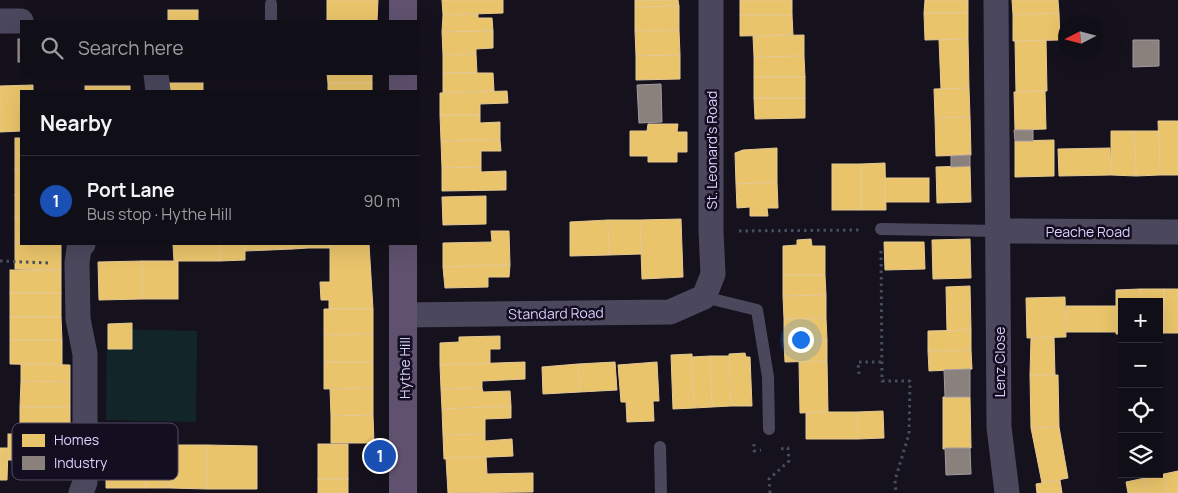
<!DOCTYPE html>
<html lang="en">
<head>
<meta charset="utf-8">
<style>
	body { margin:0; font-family:Manrope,sans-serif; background:#1e1c23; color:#f1f3f6 }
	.controls { position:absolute; right:15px; bottom:15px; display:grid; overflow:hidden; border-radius:0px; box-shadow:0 5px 20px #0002 }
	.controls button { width:45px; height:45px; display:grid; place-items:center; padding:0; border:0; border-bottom:1px solid #302e35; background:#100e16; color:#f1f3f6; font:25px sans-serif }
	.compass { position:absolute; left:1058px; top:15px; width:45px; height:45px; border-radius:50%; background:#100e16; box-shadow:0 5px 20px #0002; rotate:264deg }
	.you { position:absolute; left:800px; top:339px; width:18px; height:18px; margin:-12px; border:4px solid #fff; border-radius:50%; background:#1a73e8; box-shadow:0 0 0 8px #1a73e833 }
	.badge { display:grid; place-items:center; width:32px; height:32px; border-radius:50%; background:#968eaf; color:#fff; font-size:16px; font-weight:700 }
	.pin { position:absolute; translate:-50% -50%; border:2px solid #fff; box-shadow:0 1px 5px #0006 }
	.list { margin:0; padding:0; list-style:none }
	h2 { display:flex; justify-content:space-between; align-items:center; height:65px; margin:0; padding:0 20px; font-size:21px }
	h2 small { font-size:16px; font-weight:400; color:#9c9ca1 }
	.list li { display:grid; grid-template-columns:32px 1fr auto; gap:15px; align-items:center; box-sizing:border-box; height:90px; padding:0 20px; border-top:1px solid #302e35 }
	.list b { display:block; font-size:19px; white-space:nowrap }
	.list p { margin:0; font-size:16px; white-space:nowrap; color:#9c9ca1 }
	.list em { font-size:16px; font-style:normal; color:#9c9ca1 }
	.icon { flex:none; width:28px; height:28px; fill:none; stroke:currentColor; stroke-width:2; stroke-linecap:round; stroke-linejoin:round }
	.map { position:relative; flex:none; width:1178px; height:493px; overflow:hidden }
	.search { position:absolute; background:#100e16; box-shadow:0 5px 20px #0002; left:20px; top:20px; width:400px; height:55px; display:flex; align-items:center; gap:12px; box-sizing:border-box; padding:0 18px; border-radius:0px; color:#9c9ca1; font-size:19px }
	.panel { position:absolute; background:#100e16; box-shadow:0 5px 20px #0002; left:20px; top:90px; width:400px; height:155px; border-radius:0px }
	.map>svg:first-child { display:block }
	.green { fill:#122629 }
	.homes { fill:#e9c46a; stroke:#e5c896 }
	.industry { fill:#8a817c; stroke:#a299a3 }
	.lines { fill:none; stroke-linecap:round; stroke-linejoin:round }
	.path { stroke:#464f5e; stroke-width:3; stroke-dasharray:2.5 4; stroke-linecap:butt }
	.lane { stroke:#4b485e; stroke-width:12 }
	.street { stroke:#4b485e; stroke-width:25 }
	.primary { stroke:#60526f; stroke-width:28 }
	.labels { text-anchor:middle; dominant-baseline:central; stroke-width:5; stroke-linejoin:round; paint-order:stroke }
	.street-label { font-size:14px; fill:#dbd0fd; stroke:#140e21 }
	.key { fill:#140e21; stroke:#504863; stroke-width:1 }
	.key-label { font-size:14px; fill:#dbd0fd }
</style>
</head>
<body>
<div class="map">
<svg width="1178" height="493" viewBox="0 0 1178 493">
	<rect width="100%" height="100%" fill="#15121d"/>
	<!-- green -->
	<path class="green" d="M107 329 197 331 196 422 106 420Z"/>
	<!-- homes -->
	<g class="homes">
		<path d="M327 0H378L377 21H327Z"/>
		<path d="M442 0H503V13L443 15Z"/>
		<path d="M635 0H678L679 6 635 7Z"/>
		<rect x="740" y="0" width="52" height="15"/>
		<path d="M925 0H968V13H924Z"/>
		<path d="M1012 0H1058L1059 13 1013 15Z"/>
		<path d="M679 6V30L635 31V7Z"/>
		<rect x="168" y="10" width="30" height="11"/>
		<path d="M924 13H968V39L925 40Z"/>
		<path d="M1059 13 1060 40 1013 41V15Z"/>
		<path d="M478 14V18H492L493 31 442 32 443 15Z"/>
		<path d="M740 15H792L793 35 740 36Z"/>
		<path d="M679 30 680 55 636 56 635 31Z"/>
		<path d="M493 31V48L476 49V54L443 55 442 32Z"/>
		<path d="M804 35V56L754 57 753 36Z"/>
		<path d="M968 39 969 88 941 89 939 40Z"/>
		<path d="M1046 40 1047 91 1016 92 1015 41Z"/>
		<path d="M476 54 477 73H443V55Z"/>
		<path d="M680 55V79L636 80V56Z"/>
		<path d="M804 56 805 77H754V57Z"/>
		<path d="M443 73H493L494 91 443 93Z"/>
		<path d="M327 74H372V83H328Z"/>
		<rect x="754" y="77" width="51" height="21"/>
		<rect x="168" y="83" width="35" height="8"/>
		<rect x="328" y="83" width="44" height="8"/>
		<path d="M33 85V91H21V131L0 132V86Z"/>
		<rect x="85" y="86" width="45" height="5"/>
		<path d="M969 88 970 117 935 118 934 89Z"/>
		<path d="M507 91 508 103 480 104V115H440V93Z"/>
		<path d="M1045 91 1046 129 1015 130 1014 92Z"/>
		<path d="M754 98H805V118L755 119Z"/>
		<path d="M440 115H480V123L500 122V140L441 141Z"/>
		<path d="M970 117 971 155 936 156 935 118Z"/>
		<path d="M1158 121H1178V175H1160Z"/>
		<path d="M648 124H678L677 132H687V152H677V162H648V156H630V131H647Z"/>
		<path d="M1111 131H1135L1136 176 1111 175Z"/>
		<path d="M1135 131H1159L1160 175 1136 176Z"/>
		<rect x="15" y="138" width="6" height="32"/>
		<path d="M500 140 501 151H481V167L442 168 441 141Z"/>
		<path d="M1054 140V176L1015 177V141Z"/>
		<path d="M777 148V182L736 184 735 153 743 150Z"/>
		<path d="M1110 148 1111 175 1059 176 1058 149Z"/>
		<path d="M885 163 886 210H861V164Z"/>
		<rect x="832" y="164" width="29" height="46"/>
		<path d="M970 166 971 202 937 203 936 167Z"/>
		<path d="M481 167V172L506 171V190L442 191V168Z"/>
		<rect x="15" y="170" width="6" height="25"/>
		<rect x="885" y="178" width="44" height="24"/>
		<path d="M777 182 778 208H767L768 216H750V207L737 208 736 184Z"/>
		<rect x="15" y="195" width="6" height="23"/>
		<path d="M486 196V224L443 225 442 197Z"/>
		<rect x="15" y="218" width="6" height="24"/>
		<path d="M681 219 683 277 642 279 640 220Z"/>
		<path d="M608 220 609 255 570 256V222Z"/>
		<path d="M608 220H640L641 254 609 255Z"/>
		<path d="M491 231H509L510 265 443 267V243L492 242Z"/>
		<path d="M811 239 812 246H825V275H783V246L797 245V240Z"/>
		<path d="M970 239 971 278 933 279 932 240Z"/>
		<path d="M15 242H21V244H61V270L15 269Z"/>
		<path d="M884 242H924L925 269 885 270Z"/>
		<path d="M173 244H220V261H174Z"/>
		<path d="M220 244H245V260L220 261Z"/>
		<path d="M245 244H293V249L245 251Z"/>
		<path d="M293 244H308V248L293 249Z"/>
		<rect x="308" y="244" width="22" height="4"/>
		<path d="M330 244H369L373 309H329V300H321L320 282H330Z"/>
		<rect x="142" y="261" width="36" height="38"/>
		<path d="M142 261V299L99 300 98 262Z"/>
		<path d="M510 265 509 277H488V287L445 288 443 267Z"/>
		<rect x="10" y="270" width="51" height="23"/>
		<path d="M783 275H825L826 295 783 296Z"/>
		<path d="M970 286 971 330 947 331 946 287Z"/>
		<path d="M1140 289V302H1122V334H1116V290Z"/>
		<path d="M1140 289H1164V333H1159V302H1140Z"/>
		<rect x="1164" y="289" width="14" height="44"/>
		<rect x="10" y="293" width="51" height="24"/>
		<path d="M826 295V318L784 319 783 296Z"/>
		<path d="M1065 297 1066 337 1027 338 1026 298Z"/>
		<rect x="1066" y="306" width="50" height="26"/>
		<path d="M324 309H373V334L324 335Z"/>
		<path d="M10 317H61L62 340H10Z"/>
		<path d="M826 318 827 340 784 341V319Z"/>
		<path d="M132 323V349H108V324Z"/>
		<path d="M971 330V350L928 351V331Z"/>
		<path d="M373 334V362H324V335Z"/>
		<path d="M500 336V349H490V364L440 365V343L459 342V337Z"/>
		<path d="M1054 337 1055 375H1030L1031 338Z"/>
		<path d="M10 340H62V365L10 364Z"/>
		<path d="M827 340V361L785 362 784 341Z"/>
		<path d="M971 350 972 369 929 371 928 351Z"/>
		<path d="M745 353 746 357H750L752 406H731L729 354Z"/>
		<path d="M692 354 694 408 673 409 671 355Z"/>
		<path d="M710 356H729L731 406 712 407Z"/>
		<path d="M710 356 712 407 694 408 692 357Z"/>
		<path d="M827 361 828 412 800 413 799 362Z"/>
		<path d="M324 362H373V388L324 389Z"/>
		<path d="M525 362V379L482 381V388L441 389 440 365Z"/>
		<path d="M615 362 617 390 580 392 578 364Z"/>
		<path d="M657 362 659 401H653L654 421 627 422 626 402H621L618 365Z"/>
		<path d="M21 364 70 365V382L21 381Z"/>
		<path d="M578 364 580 392 543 394 542 367Z"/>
		<path d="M1030 375H1058L1059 427 1031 428Z"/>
		<path d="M21 381 70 382V407H20Z"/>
		<path d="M373 388V415L331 416 330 389Z"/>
		<path d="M482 388 483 392 510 391 511 406 442 409 441 389Z"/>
		<path d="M943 397H970L971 448 943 449Z"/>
		<path d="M511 406V418L485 419V434L443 435 442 409Z"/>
		<path d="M20 407H70V435L20 434Z"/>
		<path d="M883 411 884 438 858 439 857 412Z"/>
		<path d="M828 412H857L858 439H806V413Z"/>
		<path d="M373 415 374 443H331V416Z"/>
		<path d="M1059 427 1068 478 1042 483 1031 428Z"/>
		<rect x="8" y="434" width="12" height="26"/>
		<path d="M485 434V441L512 439 513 456 444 459 443 435Z"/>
		<path d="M106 444 146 445V488H106Z"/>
		<rect x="318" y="444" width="30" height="35"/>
		<rect x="146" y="445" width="24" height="43"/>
		<path d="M170 445H207V489L170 488Z"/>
		<path d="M207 445 257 446V489H207Z"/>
		<path d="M0 448H8L7 480H0Z"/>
		<path d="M486 457 487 474 533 473V492L448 493 446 458Z"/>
		<path d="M1178 471V493H1168L1164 474Z"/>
		<path d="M1164 474 1168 493H1148L1145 478Z"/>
		<path d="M1145 478 1148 493H1128L1126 482Z"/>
		<rect x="318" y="479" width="30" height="14"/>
		<path d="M1060 480 1062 493H1037L1036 484Z"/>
	</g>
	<!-- industry -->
	<g class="industry">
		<rect x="18" y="39" width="3" height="23"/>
		<path d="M1133 40H1159V66L1133 67Z"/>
		<path d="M661 84 662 122 639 123 637 85Z"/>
		<path d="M1014 130H1033V141H1015Z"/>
		<path d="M970 155V166L951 167V156Z"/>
		<path d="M970 369V397H945L944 370Z"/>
		<path d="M945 448H970L971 474 946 475Z"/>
	</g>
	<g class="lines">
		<!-- path -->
		<g class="path">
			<path d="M739 231 860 230"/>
			<path d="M881 251 882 381H910L909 434 895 480 896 493"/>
			<path d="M0 261 49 263"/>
			<path d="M859 374 858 362H882"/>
			<path d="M754 444V451L761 450"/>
			<path d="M770 493 769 479 789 461 788 448 780 449"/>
		</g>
		<!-- lane -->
		<g class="lane">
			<path d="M271 21V4"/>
			<path d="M881 229 999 231"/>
			<path d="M704 297 757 310 768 377 769 429"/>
			<path d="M660 447 661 493"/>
		</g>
		<!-- street -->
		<g class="street">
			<path d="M996 0 999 427 1007 493"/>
			<path d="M0 21H21"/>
			<path d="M156 74 158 91"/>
			<path d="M999 231 1178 232"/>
			<path d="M404 315 670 312 704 297 713 274 711 231V0"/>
			<path d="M81 493 85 482V354L78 319 77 263 79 248 83 244"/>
		</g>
		<!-- primary -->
		<g class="primary">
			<path d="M403 21V0"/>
			<path d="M403 91V74"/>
			<path d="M403 244V493"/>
		</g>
	</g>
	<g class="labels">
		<!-- street labels -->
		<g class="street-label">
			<text transform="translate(711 150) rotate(-90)">St. Leonard's Road</text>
			<text x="1088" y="231">Peache Road</text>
			<text transform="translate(556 313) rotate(-1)">Standard Road</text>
			<text transform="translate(999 362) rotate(-90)">Lenz Close</text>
			<text transform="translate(404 368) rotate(-90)">Hythe Hill</text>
		</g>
	</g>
	<!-- legend -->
	<rect x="12" y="423" width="166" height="57" rx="8" class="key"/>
	<rect x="22" y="434" width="23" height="13" fill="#e9c46a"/>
	<rect x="22" y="456" width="23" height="14" fill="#8a817c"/>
	<g class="key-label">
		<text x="54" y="445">Homes</text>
		<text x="54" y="468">Industry</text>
	</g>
</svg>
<div class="controls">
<button>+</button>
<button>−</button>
<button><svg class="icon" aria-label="locate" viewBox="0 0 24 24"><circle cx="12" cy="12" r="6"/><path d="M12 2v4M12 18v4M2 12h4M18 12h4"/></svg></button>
<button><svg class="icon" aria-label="layers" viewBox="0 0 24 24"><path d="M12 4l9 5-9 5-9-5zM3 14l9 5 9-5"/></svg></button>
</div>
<svg class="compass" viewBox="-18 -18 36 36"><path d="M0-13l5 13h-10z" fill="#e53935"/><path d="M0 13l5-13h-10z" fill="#9c9ca1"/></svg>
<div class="you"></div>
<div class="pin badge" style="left:380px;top:456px;background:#1a4fb4">1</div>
<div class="search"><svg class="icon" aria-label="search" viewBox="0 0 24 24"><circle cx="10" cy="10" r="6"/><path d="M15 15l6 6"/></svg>Search here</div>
<section class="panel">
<h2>Nearby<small></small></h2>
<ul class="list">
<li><span class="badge" style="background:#1a4fb4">1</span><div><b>Port Lane</b><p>Bus stop · Hythe Hill</p></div><em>90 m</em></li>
</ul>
</section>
</div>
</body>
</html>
